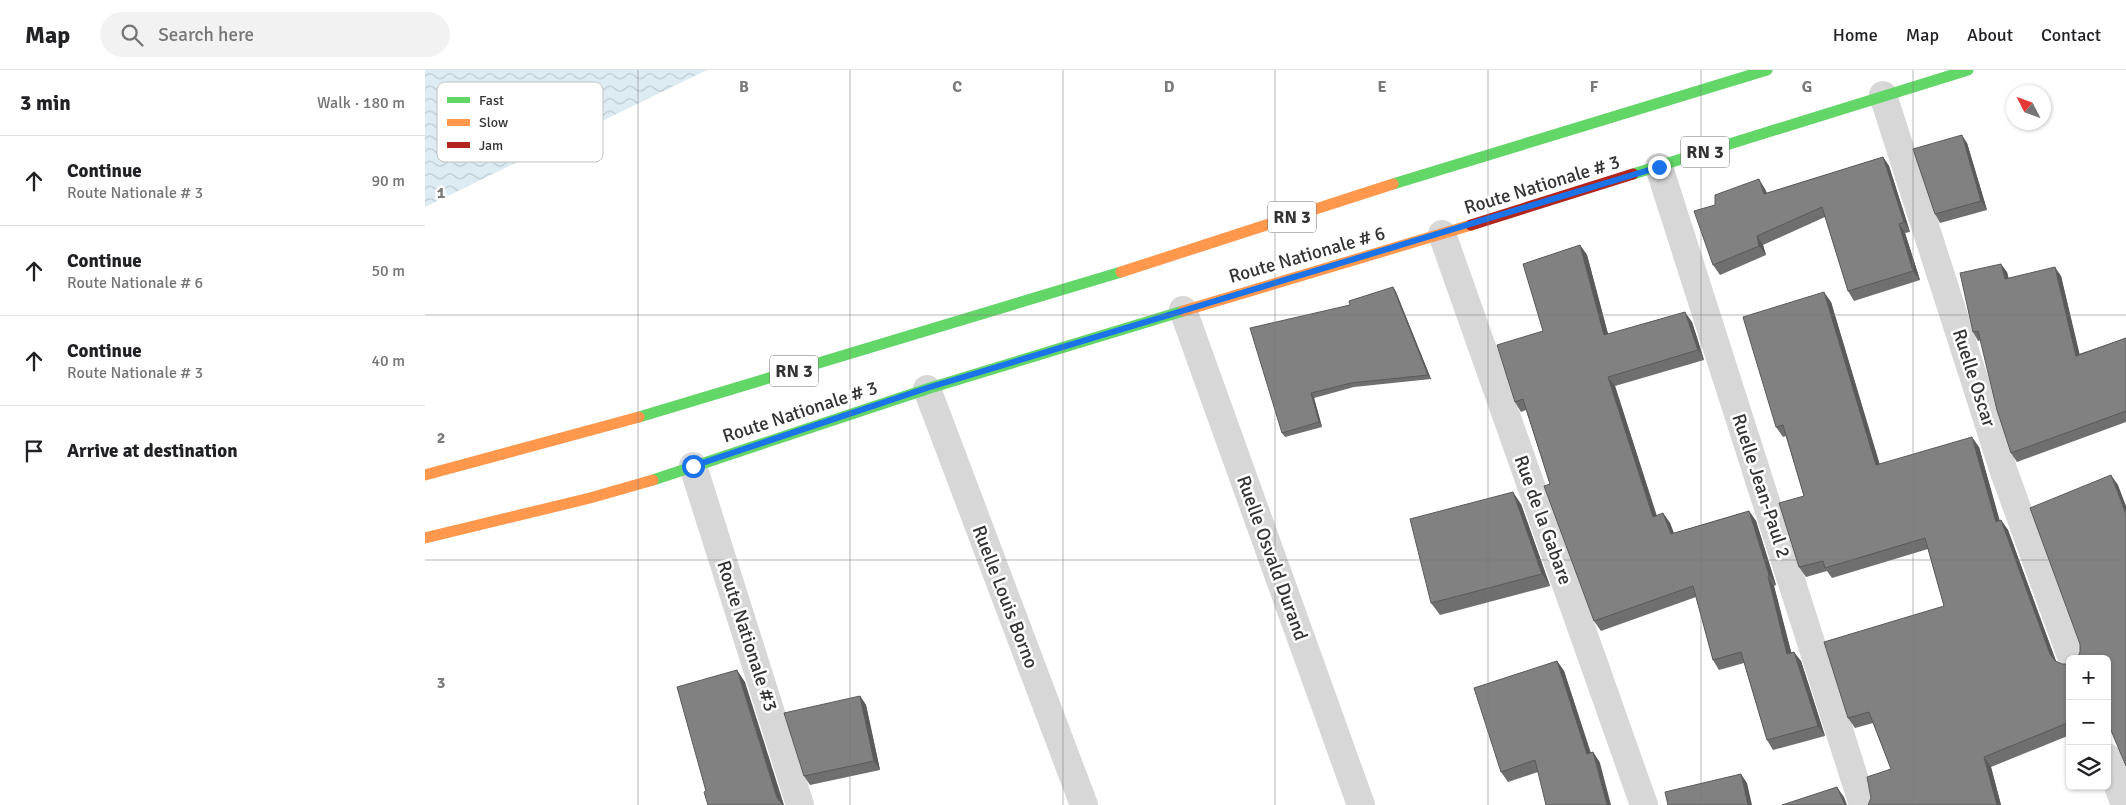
<!DOCTYPE html>
<html lang="en">
<head>
<meta charset="utf-8">
<style>
	body { margin:0; font-family:Signika,sans-serif; background:#f2f2f2; color:#202124 }
	.controls { position:absolute; right:15px; bottom:15px; display:grid; overflow:hidden; border-radius:8px; box-shadow:0 1px 4px #0004 }
	.controls button { width:45px; height:45px; display:grid; place-items:center; padding:0; border:0; border-bottom:1px solid #e0e0e0; background:#fff; color:#202124; font:25px sans-serif }
	.compass { position:absolute; left:1581px; top:15px; width:45px; height:45px; border-radius:50%; background:#fff; box-shadow:0 1px 4px #0004; rotate:312deg }
	.stop { position:absolute; width:15px; height:15px; margin:-11px; border:4px solid #1a73e8; border-radius:50%; background:#fff }
	.stop.end { background:#1a73e8; border-color:#fff; box-shadow:0 1px 5px #0008 }
	.list { margin:0; padding:0; list-style:none }
	h2 { display:flex; justify-content:space-between; align-items:center; height:65px; margin:0; padding:0 20px; font-size:21px }
	h2 small { font-size:16px; font-weight:400; color:#757577 }
	.list li { display:grid; grid-template-columns:32px 1fr auto; gap:15px; align-items:center; box-sizing:border-box; height:90px; padding:0 20px; border-top:1px solid #e0e0e0 }
	.list b { display:block; font-size:19px; white-space:nowrap }
	.list p { margin:0; font-size:16px; white-space:nowrap; color:#757577 }
	.list em { font-size:16px; font-style:normal; color:#757577 }
	.icon { flex:none; width:28px; height:28px; fill:none; stroke:currentColor; stroke-width:2; stroke-linecap:round; stroke-linejoin:round }
	.map { position:relative; flex:none; width:1701px; height:735px; overflow:hidden }
	header { display:flex; align-items:center; gap:30px; box-sizing:border-box; height:70px; padding:0 25px; background:#fff; border-bottom:1px solid #e0e0e0 }
	header strong { font-size:24px }
	nav { display:flex; gap:28px; margin-inline-start:auto; font-size:18px }
	.search { width:350px; height:45px; background:#f2f2f2; display:flex; align-items:center; gap:12px; box-sizing:border-box; padding:0 18px; border-radius:28px; color:#757577; font-size:19px }
	main { display:flex }
	aside { flex:1; background:#fff }
	.map>svg:first-child { display:block }
	.water { fill:url(#water-waves) }
	.lines { fill:none; stroke-linecap:round; stroke-linejoin:round }
	.street { stroke:#d7d7d7; stroke-width:28 }
	.fast { stroke:#63d668; stroke-width:11 }
	.slow { stroke:#ff974d; stroke-width:11 }
	.jam { stroke:#b3261e; stroke-width:11 }
	.wall { fill:#6f6f6f }
	.shaded-wall { fill:#5a5a5a }
	.building { fill:#818181; stroke:#5a5a5a }
	.route { stroke:#1a73e8; stroke-width:6 }
	.grid { fill:none; stroke:#7a7a7a; stroke-width:1; stroke-opacity:0.55 }
	.labels { text-anchor:middle; dominant-baseline:central; stroke-width:5; stroke-linejoin:round; paint-order:stroke }
	.shield { fill:#fff; stroke:#707070; stroke-width:1 }
	.shield-label { font-size:18px; font-weight:bold; fill:#333 }
	.street-label { font-size:19px; fill:#333; stroke:#fff }
	.key { fill:#fff; stroke:#c2c2c2; stroke-width:1 }
	.key-label { font-size:14px; fill:#333 }
	.grid-label { font-size:16px; text-anchor:middle; font-weight:bold; fill:#7a7a7a; stroke:#fff; stroke-width:5; stroke-linejoin:round; paint-order:stroke }
</style>
</head>
<body>
<header>
<strong>Map</strong>
<div class="search"><svg class="icon" aria-label="search" viewBox="0 0 24 24"><circle cx="10" cy="10" r="6"/><path d="M15 15l6 6"/></svg>Search here</div>
<nav><a>Home</a><a>Map</a><a>About</a><a>Contact</a></nav>
</header>
<main>
<aside>
<h2>3 min<small>Walk · 180 m</small></h2>
<ul class="list">
<li><svg class="icon" aria-label="ahead" viewBox="0 0 24 24"><path d="M12 20V5M6 11l6-6 6 6"/></svg><div><b>Continue</b><p>Route Nationale # 3</p></div><em>90 m</em></li>
<li><svg class="icon" aria-label="ahead" viewBox="0 0 24 24"><path d="M12 20V5M6 11l6-6 6 6"/></svg><div><b>Continue</b><p>Route Nationale # 6</p></div><em>50 m</em></li>
<li><svg class="icon" aria-label="ahead" viewBox="0 0 24 24"><path d="M12 20V5M6 11l6-6 6 6"/></svg><div><b>Continue</b><p>Route Nationale # 3</p></div><em>40 m</em></li>
<li><svg class="icon" aria-label="arrive" viewBox="0 0 24 24"><path d="M6 21V4h12l-3 4 3 4H6"/></svg><div><b>Arrive at destination</b></div></li>
</ul>
</aside>
<div class="map">
<svg width="1701" height="735" viewBox="0 0 1701 735">
	<defs>
		<pattern id="water-waves" width="16" height="10" patternUnits="userSpaceOnUse" patternTransform="scale(1.25)"><rect width="16" height="10" fill="#ddebf3"/><path d="M0 5q4-4 8 0t8 0" fill="none" stroke="#becad1"/></pattern>
	</defs>
	<rect width="100%" height="100%" fill="#fff"/>
	<!-- water -->
	<path class="water" d="M0 0H282L0 137Z"/>
	<g class="lines">
		<!-- street -->
		<g class="street">
			<path d="M1458 25 1579 402 1647 589"/>
			<path d="M1234 97 1438 735"/>
			<path d="M1017 164 1219 735"/>
			<path d="M758 240 936 735"/>
			<path d="M502 319 659 735"/>
			<path d="M268 396 375 735"/>
			<path d="M1682 687 1700 735"/>
		</g>
		<!-- fast -->
		<g class="fast">
			<path d="M1208 104 1543 0"/>
			<path d="M968 114 1342 0"/>
			<path d="M214 347 696 202"/>
			<path d="M228 410 505 318 758 241"/>
		</g>
		<!-- slow -->
		<g class="slow">
			<path d="M696 202 968 114"/>
			<path d="M758 241 1046 155"/>
			<path d="M0 405 214 347"/>
			<path d="M0 468 165 428 228 410"/>
		</g>
		<!-- jam -->
		<path class="jam" d="M1046 155 1208 104"/>
	</g>
	<!-- wall -->
	<g class="wall">
		<path d="M1542 73 1562 140 1515 153 1510 144Z"/>
		<path d="M1458 87 1464 96 1485 162 1480 163 1495 210 1429 231 1423 221 1400 147 1338 175 1341 185 1295 205 1288 195 1340 119 1342 123Z"/>
		<path d="M1155 175 1162 185 1183 264 1267 252 1279 290 1190 316 1232 446 1238 443 1245 453 1249 463 1324 441 1331 451 1351 515 1349 516 1366 582 1376 591 1400 666 1348 680 1342 670 1319 593 1294 600 1288 590 1271 527 1176 561 1169 551 1101 340 1096 342 1090 332Z"/>
		<path d="M1582 202 1583 208 1636 206 1654 284 1701 268V352L1592 392 1586 383 1556 270 1553 271 1548 262Z"/>
		<path d="M968 217 971 222 1006 309 929 317 889 328 897 357 860 367 857 363 925 235Z"/>
		<path d="M1406 232 1454 394 1554 377 1574 450H1576L1583 460 1631 591 1637 594H1645V665L1566 697 1576 735H1443L1466 699 1448 653 1430 658 1423 648 1519 536 1503 479 1407 508 1402 501 1381 507 1374 497 1379 426 1361 366 1358 367 1351 357Z"/>
		<path d="M1096 434 1125 516 1015 545 1006 533Z"/>
		<path d="M1132 591 1139 601 1166 683 1168 682 1175 693 1113 702 1083 712 1076 702Z"/>
		<path d="M435 626 441 635 455 700 385 715 379 706Z"/>
	</g>
	<!-- shaded-wall -->
	<g class="shaded-wall">
		<path d="M1537 65 1542 73 1562 140 1556 131Z"/>
		<path d="M1458 87 1464 96 1485 162 1479 152Z"/>
		<path d="M1334 109 1340 119 1345 133 1339 124Z"/>
		<path d="M1474 154 1480 163 1495 210 1488 201Z"/>
		<path d="M1332 166 1338 175 1341 185 1334 176Z"/>
		<path d="M1155 175 1162 185 1186 275 1179 265Z"/>
		<path d="M1576 194 1582 202 1586 217 1580 209Z"/>
		<path d="M1630 197 1636 206 1657 294 1651 286Z"/>
		<path d="M968 217 971 222 1006 309 1003 305Z"/>
		<path d="M1399 222 1406 232 1458 405 1451 395Z"/>
		<path d="M1260 242 1267 252 1279 290 1273 280Z"/>
		<path d="M1183 307 1190 316 1235 457 1228 447Z"/>
		<path d="M886 323 889 328 897 357 894 352Z"/>
		<path d="M1547 367 1554 377 1578 462 1571 452Z"/>
		<path d="M1686 405 1693 415 1701 436V444Z"/>
		<path d="M1088 422 1096 434 1125 516 1117 504Z"/>
		<path d="M1324 441 1331 451 1351 515 1344 505Z"/>
		<path d="M1238 443 1245 453 1252 473 1246 464Z"/>
		<path d="M1576 450 1583 460 1632 594 1625 584Z"/>
		<path d="M1343 506 1349 516 1369 593 1362 584Z"/>
		<path d="M1369 582 1376 591 1400 666 1393 656Z"/>
		<path d="M1132 591 1139 601 1169 694 1162 684Z"/>
		<path d="M312 600 320 612 359 735H357L352 728Z"/>
		<path d="M435 626 441 635 455 700 449 691Z"/>
		<path d="M1168 682 1175 693 1186 735H1182Z"/>
		<path d="M1559 687 1566 697 1576 735H1572Z"/>
		<path d="M1316 704 1322 713 1327 735H1323Z"/>
		<path d="M1412 717 1419 727 1422 735H1420Z"/>
	</g>
	<!-- building -->
	<g class="building">
		<path d="M1537 65 1556 131 1510 144 1488 79Z"/>
		<path d="M1458 87 1479 152 1474 154 1488 201 1423 221 1397 137 1332 166 1334 176 1288 195 1269 141 1290 135V125L1334 109 1339 124Z"/>
		<path d="M1155 175 1179 265 1260 242 1273 280 1183 307 1228 447 1238 443 1246 464 1324 441 1344 505 1343 506 1362 584 1369 582 1393 656 1342 670 1316 582 1288 590 1268 516 1169 551 1119 416 1125 414 1098 329 1090 332 1072 275 1118 261 1098 194Z"/>
		<path d="M1576 194 1580 209 1630 197 1651 286 1701 268V341L1586 383 1572 340 1553 261 1548 262 1535 203Z"/>
		<path d="M968 217 1003 305 926 313 886 323 894 352 857 363 825 258 925 235 924 231Z"/>
		<path d="M1399 222 1451 395 1547 367 1571 452 1576 450 1625 584 1630 591 1637 594H1645V652L1559 687 1572 735H1443L1446 728 1442 707 1466 699 1444 642 1423 648 1399 572 1519 536 1500 468 1400 498 1398 491 1374 497 1354 433 1379 426 1358 355 1351 357 1318 247Z"/>
		<path d="M1686 405 1701 444V696L1682 651V589H1652L1655 582V574L1605 438Z"/>
		<path d="M1088 422 1117 504 1006 533 985 449Z"/>
		<path d="M1132 591 1162 684 1168 682 1182 735H1121L1110 690 1076 702 1049 618Z"/>
		<path d="M312 600 352 728 358 735H283L279 722 281 721 252 617Z"/>
		<path d="M435 626 449 691 379 706 359 643Z"/>
		<path d="M1316 704 1323 735H1243L1240 722Z"/>
		<path d="M1412 717 1420 735H1357Z"/>
	</g>
	<g class="lines">
		<!-- route -->
		<path class="route" d="M268 396 502 318 1234 97"/>
	</g>
	<!-- grid -->
	<path class="grid" d="M213 0V735M425 0V735M638 0V735M850 0V735M1063 0V735M1276 0V735M1488 0V735M0 245H1701M0 490H1701"/>
	<g class="labels">
		<!-- shield labels -->
		<g class="shield">
			<rect x="1256" y="66.5" width="48" height="31" rx="4"/>
			<rect x="843" y="131.5" width="48" height="31" rx="4"/>
			<rect x="345" y="285.5" width="48" height="31" rx="4"/>
		</g>
		<g class="shield-label">
			<text x="1280" y="82">RN 3</text>
			<text x="867" y="147">RN 3</text>
			<text x="369" y="301">RN 3</text>
		</g>
		<!-- street labels -->
		<g class="street-label">
			<text transform="translate(1117 115) rotate(-17)">Route Nationale # 3</text>
			<text transform="translate(882 185) rotate(-16)">Route Nationale # 6</text>
			<text transform="translate(1549 308) rotate(72)">Ruelle Oscar</text>
			<text transform="translate(375 342) rotate(-18)">Route Nationale # 3</text>
			<text transform="translate(1336 416) rotate(72)">Ruelle Jean-Paul 2</text>
			<text transform="translate(1118 450) rotate(70)">Rue de la Gabare</text>
			<text transform="translate(847 488) rotate(70)">Ruelle Osvald Durand</text>
			<text transform="translate(580 527) rotate(69)">Ruelle Louis Borno</text>
			<text transform="translate(322 566) rotate(72)">Route Nationale #3</text>
		</g>
	</g>
	<!-- legend -->
	<rect x="12" y="12" width="166" height="80" rx="8" class="key"/>
	<rect x="22" y="27" width="23" height="6" fill="#63d668"/>
	<rect x="22" y="49" width="23" height="7" fill="#ff974d"/>
	<rect x="22" y="72" width="23" height="6" fill="#b3261e"/>
	<g class="key-label">
		<text x="54" y="35">Fast</text>
		<text x="54" y="57">Slow</text>
		<text x="54" y="80">Jam</text>
	</g>
	<g class="grid-label">
		<text x="319" y="22">B</text>
		<text x="532" y="22">C</text>
		<text x="744" y="22">D</text>
		<text x="957" y="22">E</text>
		<text x="1169" y="22">F</text>
		<text x="1382" y="22">G</text>
		<text x="16" y="128">1</text>
		<text x="16" y="373">2</text>
		<text x="16" y="618">3</text>
	</g>
</svg>
<div class="controls">
<button>+</button>
<button>−</button>
<button><svg class="icon" aria-label="layers" viewBox="0 0 24 24"><path d="M12 4l9 5-9 5-9-5zM3 14l9 5 9-5"/></svg></button>
</div>
<svg class="compass" viewBox="-18 -18 36 36"><path d="M0-13l5 13h-10z" fill="#e53935"/><path d="M0 13l5-13h-10z" fill="#757577"/></svg>
<div class="stop" style="left:268px;top:396px"></div>
<div class="stop end" style="left:1234px;top:97px"></div>
</div>
</main>
</body>
</html>
